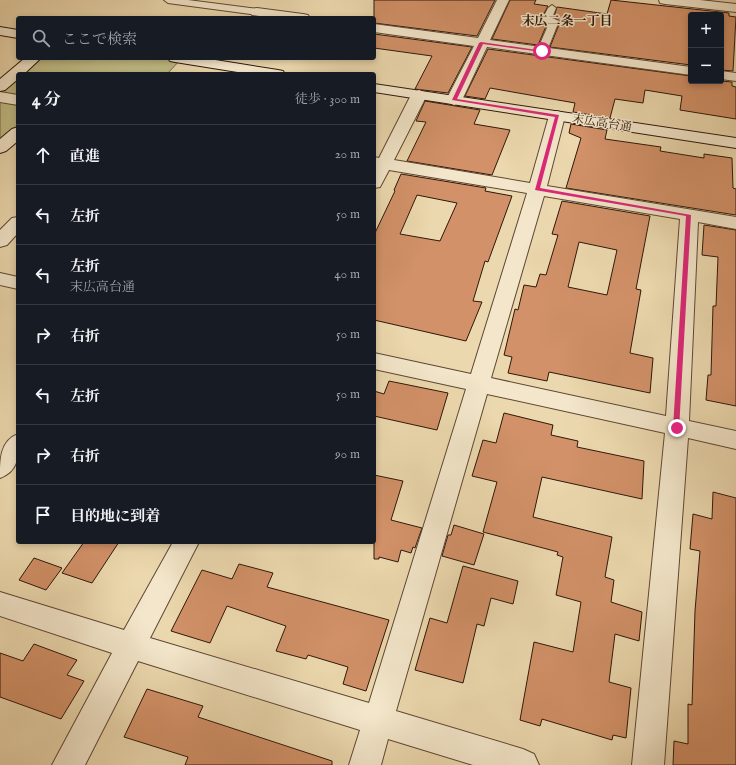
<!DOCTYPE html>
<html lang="ja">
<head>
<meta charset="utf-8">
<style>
	body { margin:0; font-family:"IM FELL English","Noto Serif JP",serif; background:#242831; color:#f1f3f6 }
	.controls { position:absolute; right:12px; top:12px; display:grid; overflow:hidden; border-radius:4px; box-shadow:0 2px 6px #0003 }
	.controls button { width:36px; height:36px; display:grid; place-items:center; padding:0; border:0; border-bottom:1px solid #363941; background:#171b24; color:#f1f3f6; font:20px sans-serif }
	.stop { position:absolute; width:12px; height:12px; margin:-9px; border:3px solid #db2777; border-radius:50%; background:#fff }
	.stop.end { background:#db2777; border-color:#fff; box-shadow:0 1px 4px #0008 }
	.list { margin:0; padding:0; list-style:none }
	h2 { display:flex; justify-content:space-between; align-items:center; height:52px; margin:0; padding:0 16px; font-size:17px }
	h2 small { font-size:13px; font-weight:400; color:#9ea1a6 }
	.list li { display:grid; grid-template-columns:26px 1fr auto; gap:12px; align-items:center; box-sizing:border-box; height:60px; padding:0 16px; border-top:1px solid #363941 }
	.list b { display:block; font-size:15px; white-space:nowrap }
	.list p { margin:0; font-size:13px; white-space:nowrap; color:#9ea1a6 }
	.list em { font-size:13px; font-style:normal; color:#9ea1a6 }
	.icon { flex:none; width:22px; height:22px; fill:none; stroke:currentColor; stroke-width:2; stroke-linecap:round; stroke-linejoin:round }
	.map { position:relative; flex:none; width:736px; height:765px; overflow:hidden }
	.search { position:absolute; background:#171b24; box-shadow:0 2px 6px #0003; left:16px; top:16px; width:360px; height:44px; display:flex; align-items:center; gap:10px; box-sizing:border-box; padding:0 14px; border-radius:4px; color:#9ea1a6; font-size:15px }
	.panel { position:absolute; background:#171b24; box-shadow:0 2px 6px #0003; left:16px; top:72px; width:360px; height:472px; border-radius:4px }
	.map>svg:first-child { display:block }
	.green { fill:#c0bc85; stroke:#776a48 }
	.building { fill:#d29168; stroke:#2e170b; fill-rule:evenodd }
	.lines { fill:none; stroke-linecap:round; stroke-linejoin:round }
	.lane-casing { stroke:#5e4734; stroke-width:2 }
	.street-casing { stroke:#5e4734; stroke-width:2 }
	.secondary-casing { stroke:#2e170b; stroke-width:2 }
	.lane { fill:#f3e6ca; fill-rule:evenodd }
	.street { fill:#f3e6ca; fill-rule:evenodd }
	.secondary { fill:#f3e6ca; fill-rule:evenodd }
	.route { fill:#db2777 }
	.labels { text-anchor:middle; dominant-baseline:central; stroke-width:3; stroke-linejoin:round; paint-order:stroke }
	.far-street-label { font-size:12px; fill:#2e170b; stroke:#f3e6ca }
	.far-neighbourhood-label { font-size:13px; font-weight:bold; fill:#2e170b; stroke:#f3e6ca }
</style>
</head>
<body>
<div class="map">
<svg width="736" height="765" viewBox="0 0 736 765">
	<rect width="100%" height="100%" fill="#ecd8ae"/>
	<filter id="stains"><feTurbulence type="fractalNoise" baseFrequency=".005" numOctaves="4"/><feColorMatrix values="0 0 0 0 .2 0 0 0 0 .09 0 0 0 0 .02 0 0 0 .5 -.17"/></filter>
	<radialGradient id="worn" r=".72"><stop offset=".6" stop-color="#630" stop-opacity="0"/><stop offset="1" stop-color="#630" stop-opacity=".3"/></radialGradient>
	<!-- green -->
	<path class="green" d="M34 58H175L181 59 167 74H18V132L0 148V87Z"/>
	<!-- building -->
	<g class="building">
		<path d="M374 0H495L477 36 374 23Z"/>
		<path d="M510 0H536L534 4 548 6 541 19V21L547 24 538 45 492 39Z"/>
		<path d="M611 0 729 13V16L736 17 733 71 721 70V15H691V65L550 47 560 22 554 17 557 7 607 14Z"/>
		<path d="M374 34 472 47 448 93 415 89 432 56 374 48Z"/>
		<path d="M488 49 691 76V81H721L732 82V86L736 87V119L680 110 682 96 645 90 643 103 615 99 610 118 573 112 575 103 490 88 485 99 465 96Z"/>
		<path d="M425 101 480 110 474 124 510 130 492 175 407 161 426 122 416 121Z"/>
		<path d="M571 124 607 130 605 139 661 147 660 151 704 158V154L732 158 733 188 736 189V215L566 188 581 138 569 133Z"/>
		<path d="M401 174 486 188 485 191 512 196 488 262 485 261 473 301 482 302 466 341 374 320V235L395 191 394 190ZM417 195 457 203 440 241 400 234Z"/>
		<path d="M562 201 650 216 636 289 641 290 630 353 653 358 650 393 549 372 547 381 508 373 512 357 504 355 515 309 518 310 524 285 536 287 540 274 546 275 558 235 552 234ZM579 242 617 250 607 295 568 287Z"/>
		<path d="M704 225 736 230V406L706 400 708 375H711L713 306H716L718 257 702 255Z"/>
		<path d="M389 381 448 393 437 430 374 416V391L384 394Z"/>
		<path d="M504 413 553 425 551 435 578 441 577 447 644 461 642 499 542 477 533 517 612 537 605 577 614 580 611 602 642 612 639 641 615 634 609 682 631 688 626 738 613 735 612 740 542 719 540 726 520 720 534 642 573 652 581 602 556 595 563 557 557 555 558 552 483 532 497 482 472 476 483 440 496 443Z"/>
		<path d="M374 475 403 481 391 520 422 528 415 548 413 547 411 553 401 550 398 562 379 557V559H374Z"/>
		<path d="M713 492 736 498V765H673L674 741 688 744V704L692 705 695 611 700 551 690 549 693 514 712 519Z"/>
		<path d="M454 525 484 534 474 565 442 556 448 535H451Z"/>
		<path d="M84 542H119L92 583 62 573Z"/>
		<path d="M34 558 62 568 46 590 19 580Z"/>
		<path d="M239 564 273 573 267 587 389 620 366 691 343 684 348 667 308 655 306 659 276 651 286 626 227 606 210 643 171 631 202 570 232 579Z"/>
		<path d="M463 566 518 581 513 604 491 598 484 626 477 624 463 683 415 670 430 618 447 623Z"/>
		<path d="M34 644 77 660 67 675 84 681 61 719 0 697V653L23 661Z"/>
		<path d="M147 689 203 706 198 717 332 761V765H185L188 757 124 737Z"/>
	</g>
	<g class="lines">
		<defs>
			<g id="lane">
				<path d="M164 0H188L257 9 261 12 257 15 168 3Z"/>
				<path d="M552 5 556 8 552 18 559 21 547 51 542 54 537 51 549 23 542 20 548 8Z"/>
			</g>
			<g id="street">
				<path d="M497 0H509L490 40 691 67V75L487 47 462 100 459 103 454 105 449 103 446 100 474 46 374 32V24L478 38Z"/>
				<path d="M659 0H700L736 4V12L665 4 660 3Z"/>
				<path d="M257 8 303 14 308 15 310 18H273L252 15 250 12 252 9Z"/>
				<path d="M721 71 736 73V81L721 79Z"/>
				<path d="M419 90 424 92 427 95 394 160 530 183 549 116 551 113 557 111 563 113 565 116 547 186 736 217V229L698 222 689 421 736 431V449L688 438 664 765H632L665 433 487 394 396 711 523 749 534 754 539 765H473L388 739 381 765H349L360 730 138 661 85 765H52L112 653 0 616V592L124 630 173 542H199L150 638 369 703 466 389 374 369V353L471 374 527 193 389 170 380 187 374 188V157L379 158 411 95 414 92ZM544 196 680 219 666 416 491 378Z"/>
				<path d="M0 92 18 95V105L0 102Z"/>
				<path d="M18 217V233L7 245 0 247V230L12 218Z"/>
				<path d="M0 273 18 277V289L0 285Z"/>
				<path d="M18 434C18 453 21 470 0 478 0 459 0 441 18 434Z"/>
			</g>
			<g id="secondary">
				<path d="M0 27 18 30V38L0 35Z"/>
				<path d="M25 58H41L24 74H18V79L5 90 0 91V79Z"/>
				<path d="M168 58H203L278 70 283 71 285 74H250L175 62 170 61Z"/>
				<path d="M374 84 736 138V148L374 92Z"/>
				<path d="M18 127V141L6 151 0 153V139L12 129Z"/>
			</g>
		</defs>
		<!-- lane casing -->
		<use href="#lane" class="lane-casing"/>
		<!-- street casing -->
		<use href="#street" class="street-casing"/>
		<!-- secondary casing -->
		<use href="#secondary" class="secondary-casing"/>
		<!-- lane -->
		<use href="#lane" class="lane"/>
		<!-- street -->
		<use href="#street" class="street"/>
		<!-- secondary -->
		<use href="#secondary" class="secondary"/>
	</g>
	<!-- route -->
	<path class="route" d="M481 42 544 51 542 52 483 44 457 99 559 115 540 188 691 215 679 430H677L673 428 686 216 535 190 555 117 452 100 479 43Z"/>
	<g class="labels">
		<!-- far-street labels -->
		<g class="far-street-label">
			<text transform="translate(602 123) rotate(9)">末広高台通</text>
		</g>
		<!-- far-neighbourhood labels -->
		<g class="far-neighbourhood-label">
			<text x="567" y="21">末広二条一丁目</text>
		</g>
	</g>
	<rect width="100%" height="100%" filter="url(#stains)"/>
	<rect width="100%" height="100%" fill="url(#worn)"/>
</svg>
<div class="controls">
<button>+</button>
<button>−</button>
</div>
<div class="stop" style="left:542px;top:51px"></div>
<div class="stop end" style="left:677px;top:428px"></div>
<div class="search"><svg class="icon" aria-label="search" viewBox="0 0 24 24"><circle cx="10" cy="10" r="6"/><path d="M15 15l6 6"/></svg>ここで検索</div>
<section class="panel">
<h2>4 分<small>徒歩 · 300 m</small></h2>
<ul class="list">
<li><svg class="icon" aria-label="ahead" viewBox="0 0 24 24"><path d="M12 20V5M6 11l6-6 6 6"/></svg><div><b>直進</b></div><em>20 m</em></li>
<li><svg class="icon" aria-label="left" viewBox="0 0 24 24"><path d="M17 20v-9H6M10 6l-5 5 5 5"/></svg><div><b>左折</b></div><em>50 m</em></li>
<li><svg class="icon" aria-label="left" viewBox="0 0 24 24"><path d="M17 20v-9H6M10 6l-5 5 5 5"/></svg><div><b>左折</b><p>末広高台通</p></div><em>40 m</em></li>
<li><svg class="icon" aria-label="right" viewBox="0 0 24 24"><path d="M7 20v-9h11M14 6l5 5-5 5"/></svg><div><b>右折</b></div><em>50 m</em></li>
<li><svg class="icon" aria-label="left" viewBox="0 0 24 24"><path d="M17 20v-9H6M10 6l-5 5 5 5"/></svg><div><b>左折</b></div><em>50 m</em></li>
<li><svg class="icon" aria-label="right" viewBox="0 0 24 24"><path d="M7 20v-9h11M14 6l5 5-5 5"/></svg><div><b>右折</b></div><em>90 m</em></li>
<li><svg class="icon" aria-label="arrive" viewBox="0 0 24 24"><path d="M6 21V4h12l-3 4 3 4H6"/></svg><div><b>目的地に到着</b></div></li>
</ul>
</section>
</div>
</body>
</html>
